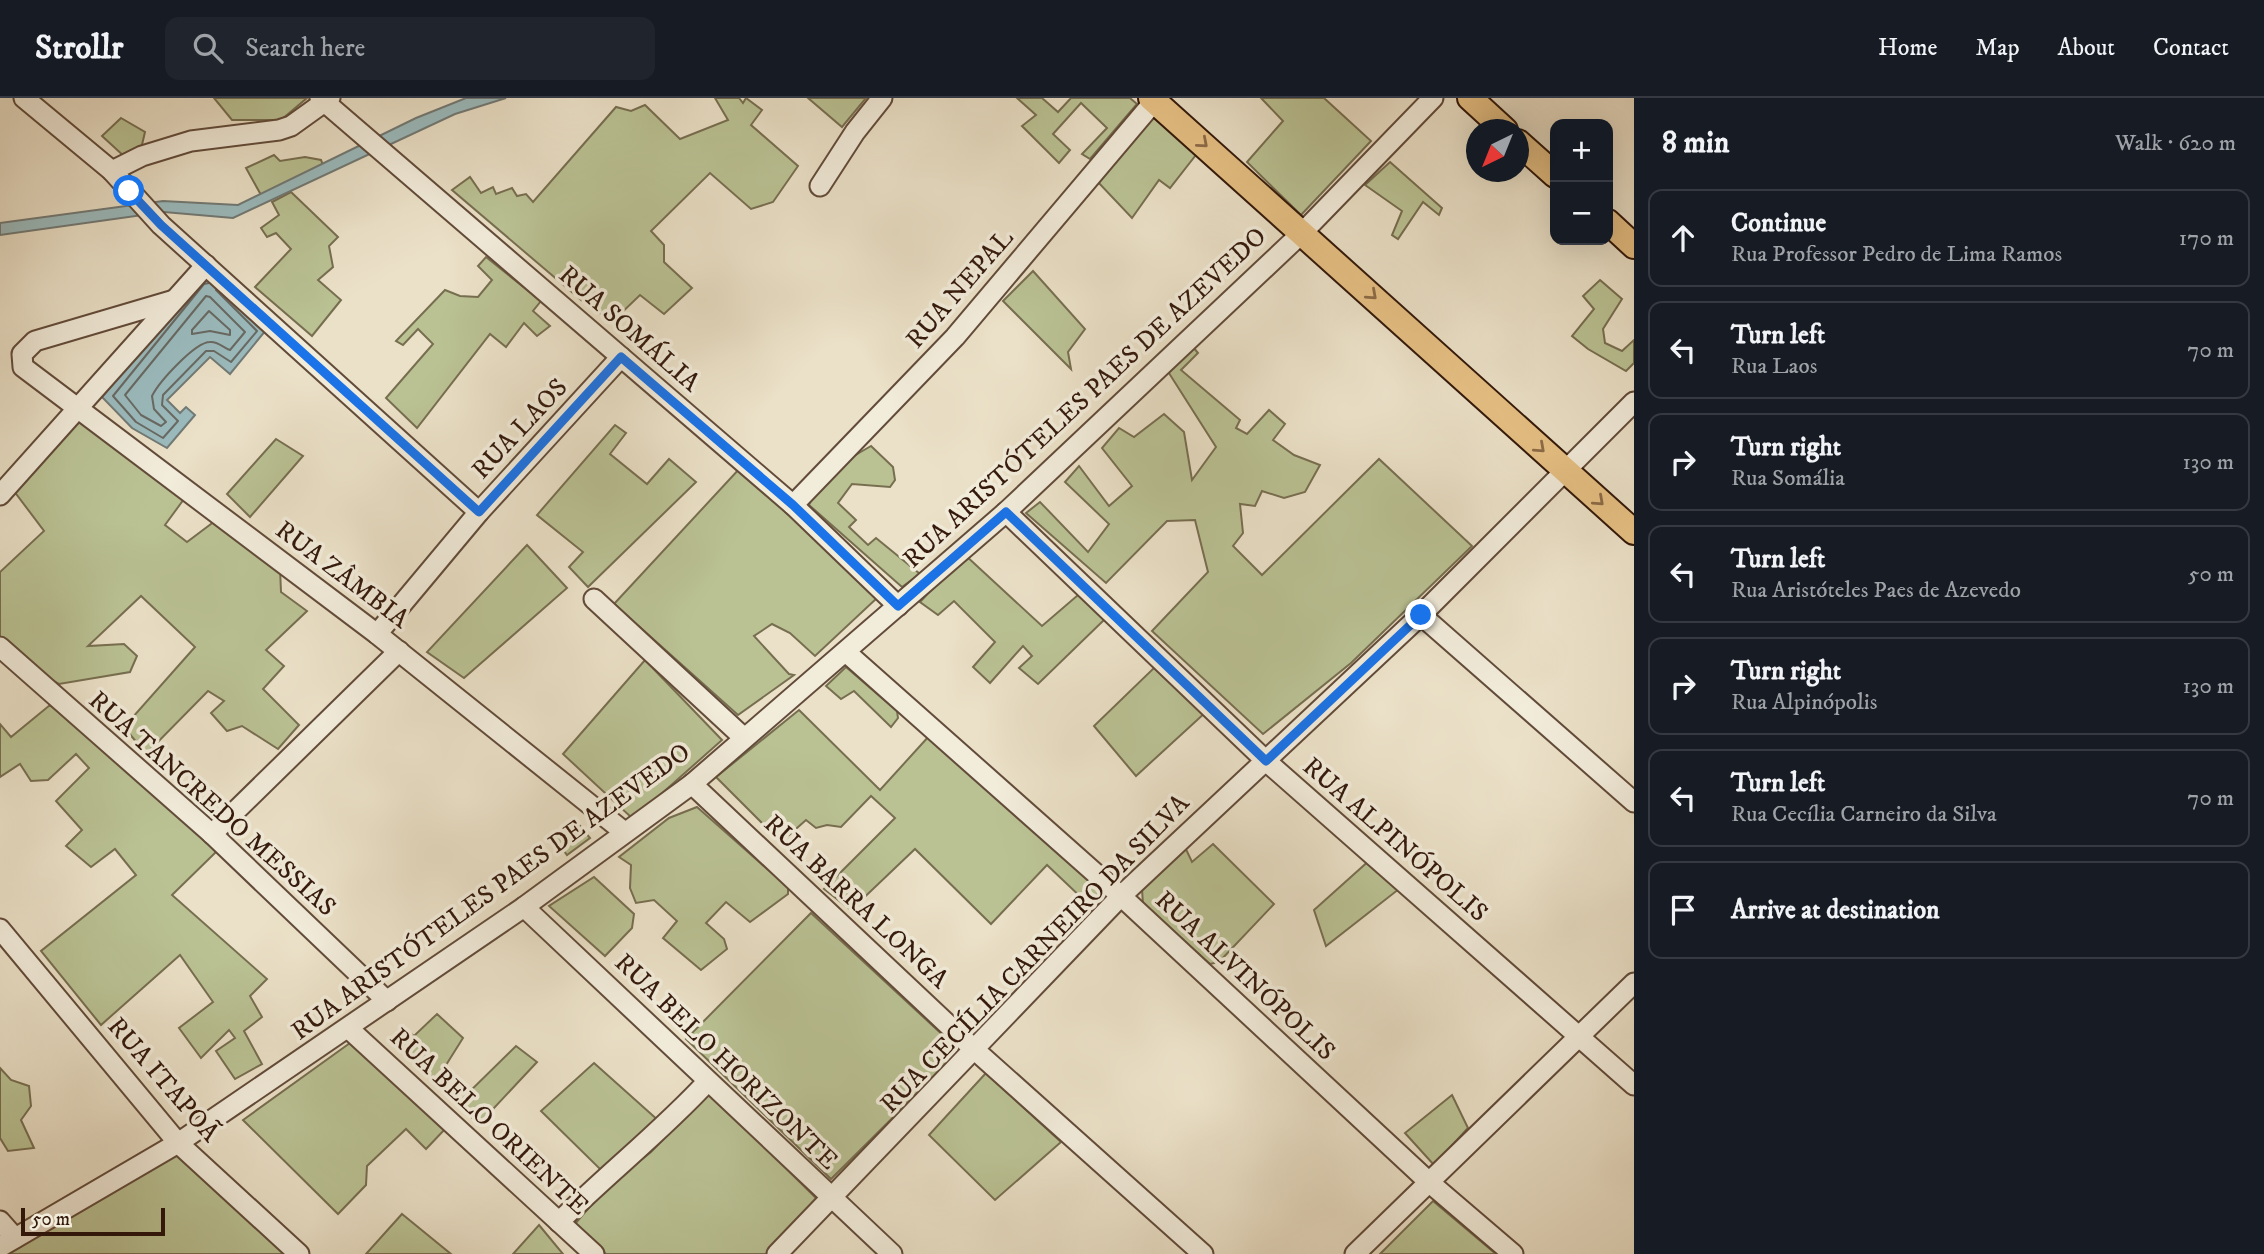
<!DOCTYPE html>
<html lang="en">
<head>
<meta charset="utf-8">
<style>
	body { margin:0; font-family:"IM FELL DW Pica",serif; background:#20242c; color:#f1f3f6 }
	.controls { position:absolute; right:21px; top:21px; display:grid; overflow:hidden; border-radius:14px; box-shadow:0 7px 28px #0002 }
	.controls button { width:63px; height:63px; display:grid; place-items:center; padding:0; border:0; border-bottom:2px solid #363941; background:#171b24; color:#f1f3f6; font:35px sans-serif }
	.compass { position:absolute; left:1466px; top:21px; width:63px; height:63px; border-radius:50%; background:#171b24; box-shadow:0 7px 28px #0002; rotate:223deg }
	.scale { position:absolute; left:21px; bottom:18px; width:144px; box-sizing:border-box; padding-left:7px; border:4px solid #34190b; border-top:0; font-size:19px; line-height:24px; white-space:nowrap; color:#34190b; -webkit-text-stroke:5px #f2ecdb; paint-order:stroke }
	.stop { position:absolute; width:21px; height:21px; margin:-16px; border:5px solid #1a73e8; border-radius:50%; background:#fff }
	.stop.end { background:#1a73e8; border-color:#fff; box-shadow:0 2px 7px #0008 }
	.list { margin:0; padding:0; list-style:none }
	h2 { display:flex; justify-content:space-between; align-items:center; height:91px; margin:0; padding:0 28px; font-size:30px }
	h2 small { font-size:23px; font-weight:400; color:#9ea1a6 }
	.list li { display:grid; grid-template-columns:46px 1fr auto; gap:21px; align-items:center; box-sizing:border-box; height:98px; margin:0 14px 14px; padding:0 14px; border:2px solid #363941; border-radius:14px }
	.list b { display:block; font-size:26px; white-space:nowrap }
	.list p { margin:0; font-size:23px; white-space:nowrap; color:#9ea1a6 }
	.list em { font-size:23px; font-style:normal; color:#9ea1a6 }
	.icon { flex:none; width:38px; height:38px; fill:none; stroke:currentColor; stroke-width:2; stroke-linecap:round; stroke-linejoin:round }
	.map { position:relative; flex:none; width:1634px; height:1156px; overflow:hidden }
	header { display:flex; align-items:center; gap:42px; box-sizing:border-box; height:98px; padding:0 35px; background:#171b24; border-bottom:2px solid #363941 }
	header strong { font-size:33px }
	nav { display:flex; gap:38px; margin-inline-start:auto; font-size:24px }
	.search { width:490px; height:63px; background:#20242c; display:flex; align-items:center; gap:18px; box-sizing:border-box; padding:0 24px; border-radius:14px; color:#9ea1a6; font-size:26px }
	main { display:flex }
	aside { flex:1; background:#171b24 }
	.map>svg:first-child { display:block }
	.green { fill:#bac294; stroke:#776e50; stroke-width:2 }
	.water { fill:#9bbbbe; stroke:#727a76; stroke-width:2 }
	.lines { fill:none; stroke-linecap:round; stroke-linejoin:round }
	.shore { stroke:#686a64; stroke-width:2 }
	.minor-casing { stroke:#624b3a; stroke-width:23 }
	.major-casing { stroke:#34190b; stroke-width:28 }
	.minor { stroke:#f2ecdb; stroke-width:19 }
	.major { stroke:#e6c084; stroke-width:24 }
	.oneway { stroke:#8d6c48 }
	.route { stroke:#1a73e8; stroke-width:9 }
	.labels { text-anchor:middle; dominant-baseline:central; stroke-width:7; stroke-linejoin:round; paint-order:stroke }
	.street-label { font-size:26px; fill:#34190b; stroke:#f2ecdb }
</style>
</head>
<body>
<header>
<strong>Strollr</strong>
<div class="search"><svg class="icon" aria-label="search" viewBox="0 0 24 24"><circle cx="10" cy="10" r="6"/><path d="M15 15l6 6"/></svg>Search here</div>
<nav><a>Home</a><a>Map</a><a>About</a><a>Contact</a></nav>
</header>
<main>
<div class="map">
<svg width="1634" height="1156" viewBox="0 0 1634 1156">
	<rect width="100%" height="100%" fill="#ebe1c8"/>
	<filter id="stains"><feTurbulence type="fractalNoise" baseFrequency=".00286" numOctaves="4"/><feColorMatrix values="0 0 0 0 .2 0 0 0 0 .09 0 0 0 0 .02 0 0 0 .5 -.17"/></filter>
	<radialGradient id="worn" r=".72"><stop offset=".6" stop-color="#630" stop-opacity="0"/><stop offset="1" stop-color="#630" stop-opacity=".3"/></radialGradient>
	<!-- green -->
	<g class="green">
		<path d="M214 0H307L281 22H232Z"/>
		<path d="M715 0H739L743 5 746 0 762 12 751 27 798 68 773 104 751 111 710 75 651 133 664 147V164L692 190 664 216 640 197 615 221 594 213 452 92 470 79 481 95 493 89 496 96 512 90 517 98 526 96 533 104 616 9 631 13 645 7 680 41 728 22Z"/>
		<path d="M808 0H866L842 29Z"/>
		<path d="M1017 0H1042L1058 14 1071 0H1130L1137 6 1090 61 1082 56 1107 30 1081 5 1053 36 1070 52 1059 65 1022 28 1036 17Z"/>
		<path d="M1261 0H1324L1371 43 1301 117 1247 64 1283 23Z"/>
		<path d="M1157 16 1199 53 1170 90 1159 82 1132 120 1096 82Z"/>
		<path d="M121 20 145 34 141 51 126 60 102 38Z"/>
		<path d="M274 57 280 63 305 59 321 62 323 67 261 97 246 70Z"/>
		<path d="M1390 64 1442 110 1439 117 1423 104 1398 141 1392 137 1402 113 1365 87Z"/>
		<path d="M291 94 338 139 329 148 333 169 318 182 341 202 312 238 255 189 291 151 276 135 267 139 261 130 279 117 272 104Z"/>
		<path d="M486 159 541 203 533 213 550 228 537 238 524 225 506 249 490 236 417 330 386 300 433 246 418 231 403 247 396 243 445 192 460 198 478 199 492 182 478 168Z"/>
		<path d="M1033 173 1085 231 1068 254 1071 271 1003 203Z"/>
		<path d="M1600 182 1622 201 1603 231 1605 245 1622 253 1634 242V265L1626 273 1588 251 1572 238 1594 211 1583 198Z"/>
		<path d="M1193 249 1198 255 1181 272 1240 322 1236 330 1247 336 1269 312 1285 326 1273 342 1294 357 1320 367 1305 394 1284 400 1262 393 1255 408 1240 406 1243 435 1233 448 1262 477 1379 361 1472 448 1351 565 1263 636 1152 533 1208 474 1195 422 1167 423 1106 485 1026 415 1040 404 1088 454 1109 426 1065 384 1079 368 1109 408 1132 388 1102 350 1119 330 1134 339 1164 316 1184 334 1192 382 1216 349 1167 272Z"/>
		<path d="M82 320 184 401 165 427 187 444 215 423 280 470 281 494 307 513 266 552 284 568 263 591 299 627 278 651 242 628 227 633 211 615 224 603 208 593 146 656 124 629 195 549 141 498 88 548 124 546 137 558 130 574 59 586 36 574 0 539V474L44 433 14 393Z"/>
		<path d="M615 327 626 335 610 356 647 386 669 361 696 384 588 489 569 469 583 454 537 417Z"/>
		<path d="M276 341 303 358 250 419 227 396Z"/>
		<path d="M871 348 893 369 895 382 890 389 852 386 838 405 856 422 849 429 868 447 876 440 920 476 902 489 809 407C819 378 846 362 871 348Z"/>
		<path d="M741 369 877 500 815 558 790 535 772 526 754 538 789 576 794 577 738 617 614 506Z"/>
		<path d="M527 447 567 490 464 580 427 554Z"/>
		<path d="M964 456 1042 528 1078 497 1105 521 1038 586 1019 570 1032 558 1023 548 990 585 973 569 995 544 954 503 938 517 920 504Z"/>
		<path d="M645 562 722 642 633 721 563 656Z"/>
		<path d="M1157 567 1207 613 1136 678 1094 628Z"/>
		<path d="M846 569 897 613 898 620 891 629 854 593 841 601 826 588Z"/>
		<path d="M50 607 218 752 172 797 267 881 250 898 262 919 244 933 262 966 235 981 216 953 235 940 229 932 201 960 179 930 213 904 180 857 101 927 41 853 136 777 115 751 91 769 66 748 82 732 56 703 89 670 76 656 48 682 31 683 20 666 0 679V626L11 639Z"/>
		<path d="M799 612 880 692 930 637 1105 790 1087 805 1047 767 991 826 915 751 851 812 824 791 895 720 871 698 841 729 827 727 816 730 806 722 789 737 778 725 769 732 716 679Z"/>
		<path d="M697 709 774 777 788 783V796L750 824 726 804 706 825 724 841 727 851 701 872 663 840 677 823 654 802 636 805 630 790 631 767 619 759 669 720Z"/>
		<path d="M576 723 590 740 567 757 555 741Z"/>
		<path d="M1213 746 1274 806 1219 864 1210 866 1143 806 1142 791 1184 747 1192 764Z"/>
		<path d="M1371 761 1399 791 1326 848 1314 812Z"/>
		<path d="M594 779 634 816 632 830 605 858 549 808Z"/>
		<path d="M811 815 960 953 831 1081 686 941Z"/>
		<path d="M437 916 463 940 436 983 395 940 403 929 414 938Z"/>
		<path d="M350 945 446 1030 426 1051 406 1031 367 1068 366 1087 338 1116 243 1022Z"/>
		<path d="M516 948 537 964 479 1026 457 1006Z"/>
		<path d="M594 965 660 1024 601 1072 541 1013Z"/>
		<path d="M0 970 11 982 29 988 31 1008 21 1022 34 1050 8 1053 0 1040Z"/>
		<path d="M986 975 1061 1044 995 1102 929 1037Z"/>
		<path d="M709 994 821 1105 766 1156H606L574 1127 606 1090 651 1054Z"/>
		<path d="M1452 997 1468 1030 1434 1067 1405 1035Z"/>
		<path d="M179 1053 291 1156H2Z"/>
		<path d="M1433 1103 1496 1156H1380Z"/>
		<path d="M402 1116 451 1156H366Z"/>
		<path d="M539 1127 563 1156H513Z"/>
	</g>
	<!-- water -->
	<g class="water">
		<path d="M466 0H506L455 16 233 120 164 114 0 137V125L163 103 238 107 416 20Z"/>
		<path d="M206 173 266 232 230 276 210 259 167 302 180 315 186 309 195 317 167 350 132 330 102 299Z"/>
	</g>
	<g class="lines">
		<!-- shore -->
		<g class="shore">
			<path d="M209 185 204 186 113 298 136 324 163 340 178 323 162 307 163 297 206 253H214L231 264 257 233 216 192"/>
			<path d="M206 198 210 199 245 234 230 252C223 250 218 243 210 244 195 244 159 284 152 298L154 311 166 324 161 328 141 317 125 297Z"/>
			<path d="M209 213 230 232V237L210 233 192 236V232Z"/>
		</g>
		<defs>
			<g id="minor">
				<path d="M24 0 112 73 161 127 479 414"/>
				<path d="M320 0 793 407 898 508"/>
				<path d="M112 73 142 58 191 43 279 32 291 28 330 0"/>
				<path d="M820 88 855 34 882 0"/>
				<path d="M174 202 35 243 22 256 23 269 377 536 623 733"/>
				<path d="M0 397 206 167"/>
				<path d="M793 407 955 239 1157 0"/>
				<path d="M1006 414 1266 663 1634 987"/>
				<path d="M594 501 743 639"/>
				<path d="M1421 517 1634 704"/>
				<path d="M377 536 479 414 621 259"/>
				<path d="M0 549 212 736 387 903"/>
				<path d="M847 555 1121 798 1430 1085 1513 1156"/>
				<path d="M692 686 976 953 1203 1156"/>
				<path d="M212 736 399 553"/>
				<path d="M524 809 892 1156"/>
				<path d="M0 831 178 1045 299 1156"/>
				<path d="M348 930 594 1156"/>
				<path d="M0 1123 15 1140"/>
				<path d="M559 1124C608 1075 661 1034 708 983"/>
				<path d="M0 1149 178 1045 524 809 692 686 1006 414 1303 134 1433 0"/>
				<path d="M777 1156 1121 798 1421 517 1634 304"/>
				<path d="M1355 1156 1634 885"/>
			</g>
			<g id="major">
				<path d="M1151 0 1634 434"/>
				<path d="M1470 0 1505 32"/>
				<path d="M1518 44 1555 77"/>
				<path d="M1608 124 1634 148"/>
			</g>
		</defs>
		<!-- minor casing -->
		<use href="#minor" class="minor-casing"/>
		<!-- major casing -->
		<use href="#major" class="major-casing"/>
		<!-- minor -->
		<use href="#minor" class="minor"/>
		<!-- major -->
		<use href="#major" class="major"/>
	</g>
	<!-- one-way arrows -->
	<defs><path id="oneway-chevron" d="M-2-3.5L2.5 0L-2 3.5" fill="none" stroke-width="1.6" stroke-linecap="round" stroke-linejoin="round" transform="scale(1.75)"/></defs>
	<g class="oneway">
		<use href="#oneway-chevron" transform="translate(1203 45) rotate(41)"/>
		<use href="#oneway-chevron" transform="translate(1372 197) rotate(42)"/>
		<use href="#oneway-chevron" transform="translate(1540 350) rotate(42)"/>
		<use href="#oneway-chevron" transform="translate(1599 403) rotate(42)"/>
	</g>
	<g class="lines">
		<!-- route -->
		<path class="route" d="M129 93 161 127 479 414 621 259 793 407 898 508 1006 414 1266 663 1421 517"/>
	</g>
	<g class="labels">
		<!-- street labels -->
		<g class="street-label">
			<text transform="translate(960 191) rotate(-49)">RUA NEPAL</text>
			<text transform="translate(629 231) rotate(41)">RUA SOMÁLIA</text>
			<text transform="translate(1085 300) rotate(-43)">RUA ARISTÓTELES PAES DE AZEVEDO</text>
			<text transform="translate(520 331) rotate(-47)">RUA LAOS</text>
			<text transform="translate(342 477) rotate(37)">RUA ZÂMBIA</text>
			<text transform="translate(212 706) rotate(42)">RUA TANCREDO MESSIAS</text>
			<text transform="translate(1395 742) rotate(41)">RUA ALPINÓPOLIS</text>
			<text transform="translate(491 794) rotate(-36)">RUA ARISTÓTELES PAES DE AZEVEDO</text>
			<text transform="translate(856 804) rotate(43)">RUA BARRA LONGA</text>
			<text transform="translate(1035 856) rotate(-46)">RUA CECÍLIA CARNEIRO DA SILVA</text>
			<text transform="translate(1245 878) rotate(43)">RUA ALVINÓPOLIS</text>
			<text transform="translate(726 964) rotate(44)">RUA BELO HORIZONTE</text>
			<text transform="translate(163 982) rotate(49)">RUA ITAPOÃ</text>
			<text transform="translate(489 1024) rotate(43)">RUA BELO ORIENTE</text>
		</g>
	</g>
	<rect width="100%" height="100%" filter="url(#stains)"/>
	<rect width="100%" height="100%" fill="url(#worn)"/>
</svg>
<div class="controls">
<button>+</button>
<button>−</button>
</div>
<svg class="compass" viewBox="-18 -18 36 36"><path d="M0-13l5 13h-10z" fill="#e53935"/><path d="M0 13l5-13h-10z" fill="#9ea1a6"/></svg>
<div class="scale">50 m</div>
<div class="stop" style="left:129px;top:93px"></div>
<div class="stop end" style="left:1421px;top:517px"></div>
</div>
<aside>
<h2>8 min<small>Walk · 620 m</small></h2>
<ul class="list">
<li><svg class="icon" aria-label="ahead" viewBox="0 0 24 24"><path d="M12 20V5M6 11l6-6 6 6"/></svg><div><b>Continue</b><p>Rua Professor Pedro de Lima Ramos</p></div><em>170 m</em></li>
<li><svg class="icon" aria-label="left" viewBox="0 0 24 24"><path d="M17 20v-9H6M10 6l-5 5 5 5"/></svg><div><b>Turn left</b><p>Rua Laos</p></div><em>70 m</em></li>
<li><svg class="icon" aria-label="right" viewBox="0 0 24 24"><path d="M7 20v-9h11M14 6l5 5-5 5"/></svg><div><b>Turn right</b><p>Rua Somália</p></div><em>130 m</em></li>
<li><svg class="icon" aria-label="left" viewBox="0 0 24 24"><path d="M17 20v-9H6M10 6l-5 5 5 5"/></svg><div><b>Turn left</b><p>Rua Aristóteles Paes de Azevedo</p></div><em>50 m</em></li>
<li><svg class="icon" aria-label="right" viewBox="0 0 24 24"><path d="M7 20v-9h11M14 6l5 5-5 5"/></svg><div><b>Turn right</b><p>Rua Alpinópolis</p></div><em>130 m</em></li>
<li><svg class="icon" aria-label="left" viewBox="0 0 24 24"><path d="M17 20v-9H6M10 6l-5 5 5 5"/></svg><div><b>Turn left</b><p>Rua Cecília Carneiro da Silva</p></div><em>70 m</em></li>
<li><svg class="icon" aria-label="arrive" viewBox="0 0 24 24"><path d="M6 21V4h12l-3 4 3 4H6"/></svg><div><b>Arrive at destination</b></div></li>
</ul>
</aside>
</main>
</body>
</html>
